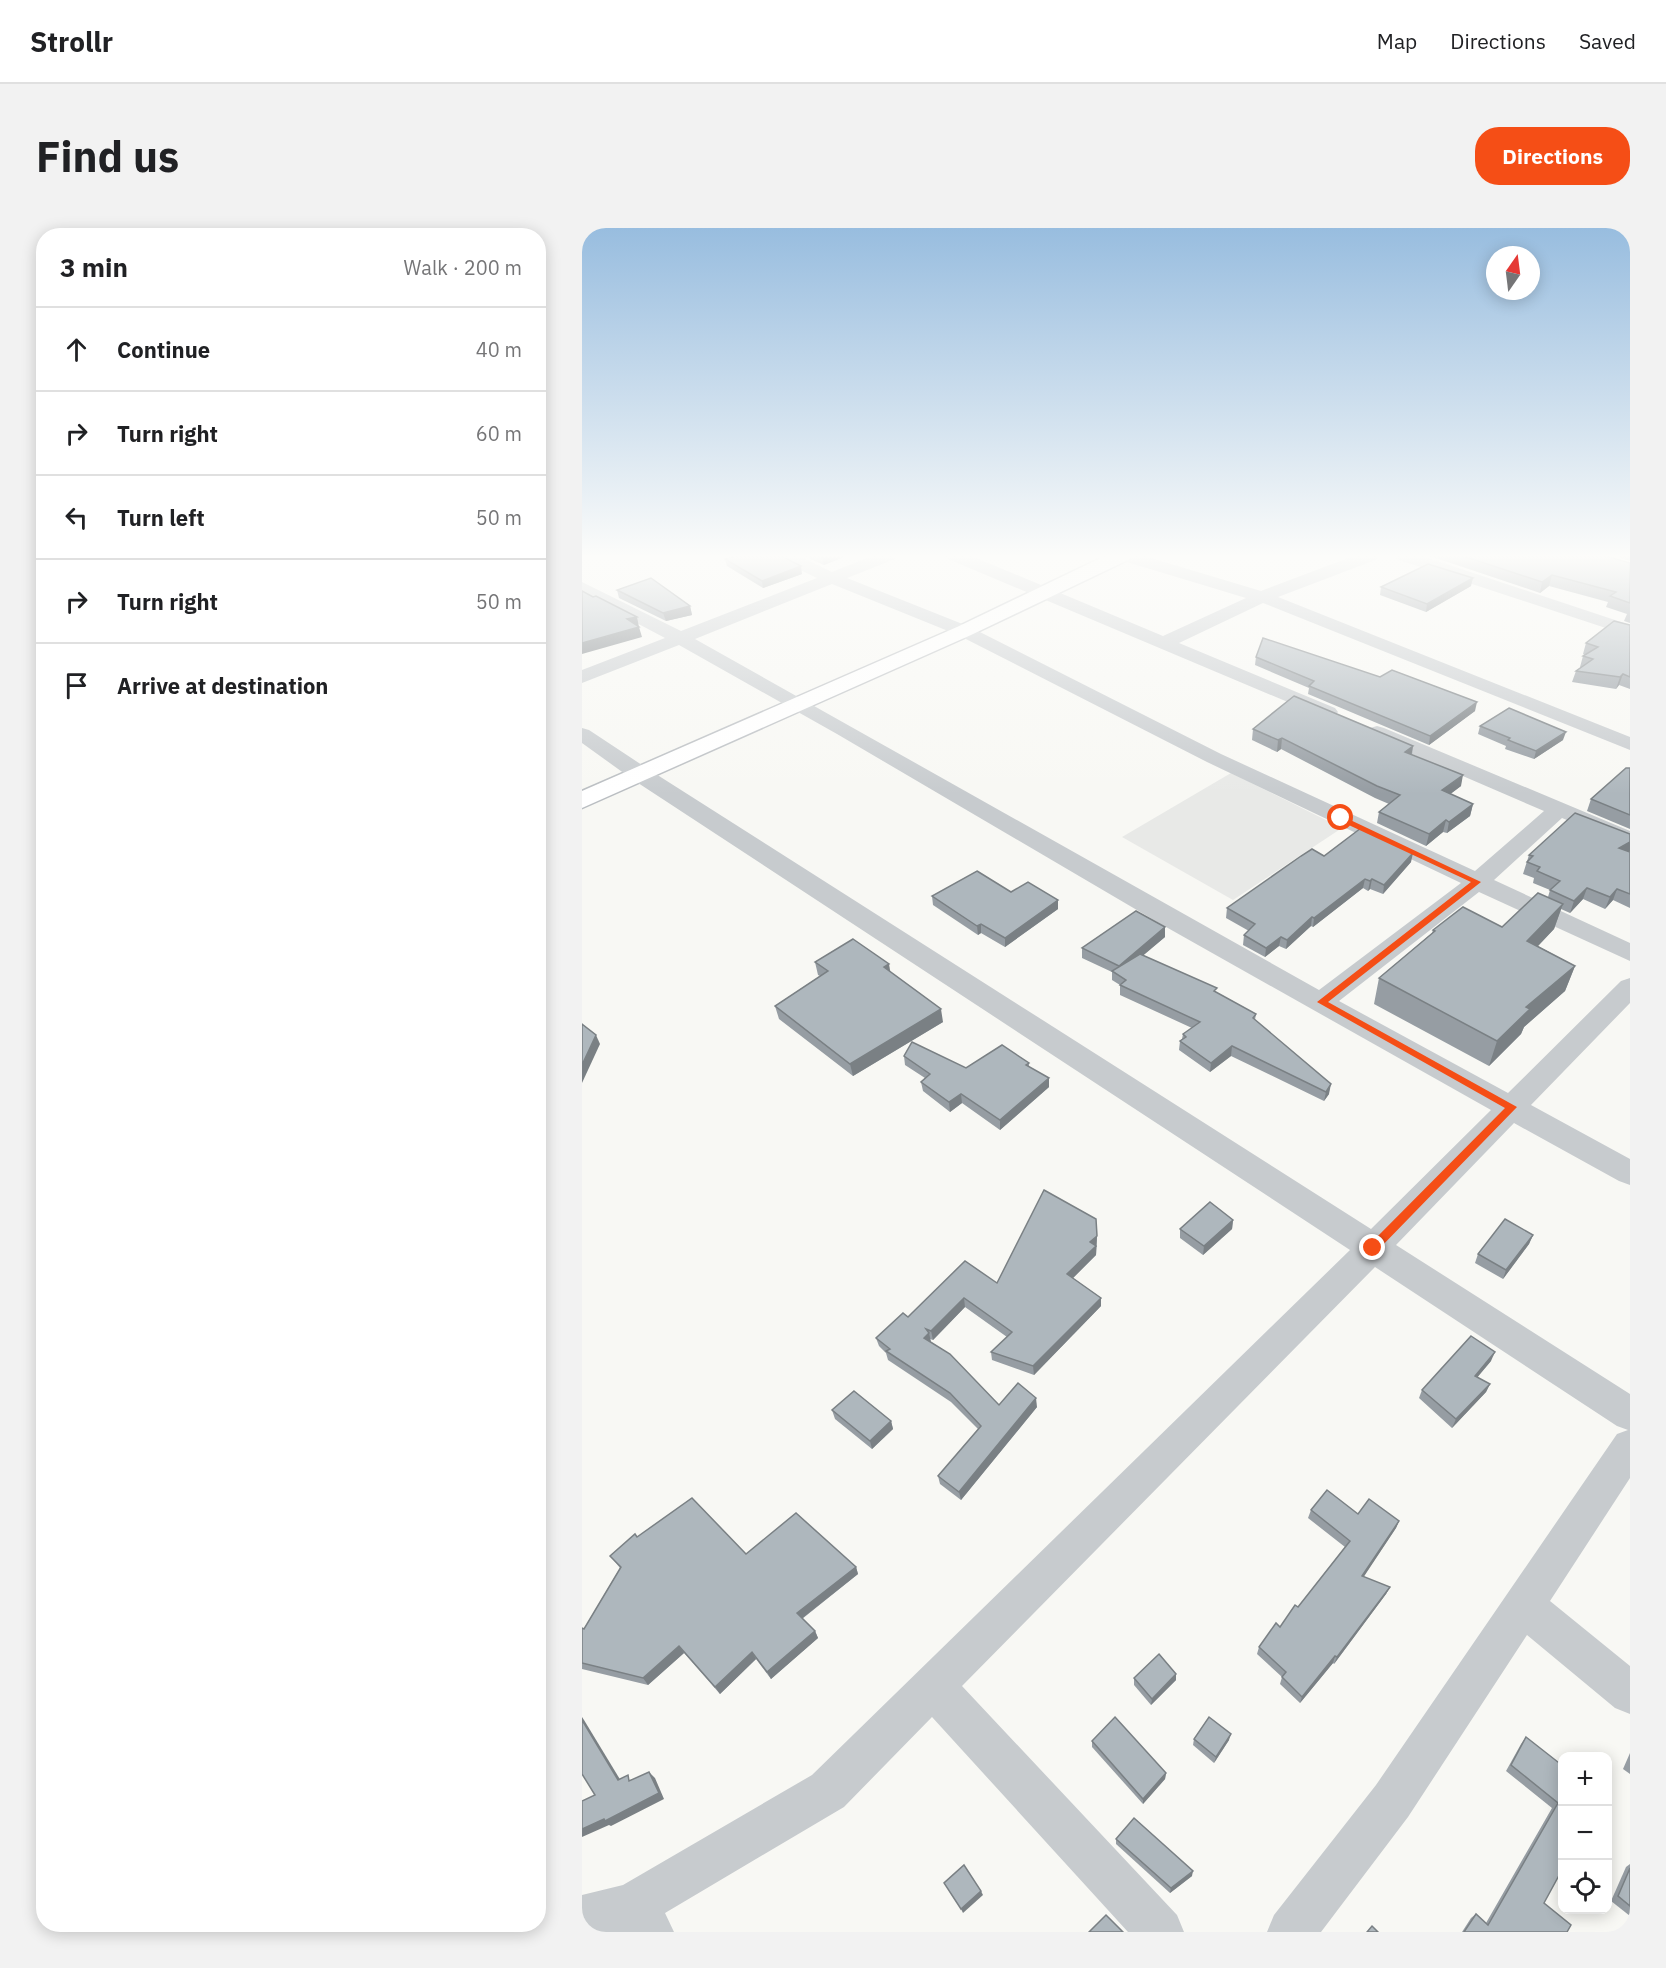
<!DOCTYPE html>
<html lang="en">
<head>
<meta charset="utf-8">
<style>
	body { margin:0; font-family:"IBM Plex Sans",sans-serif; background:#f2f2f2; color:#202124 }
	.controls { position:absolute; right:18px; bottom:18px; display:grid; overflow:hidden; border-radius:12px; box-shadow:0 3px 15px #0003 }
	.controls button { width:54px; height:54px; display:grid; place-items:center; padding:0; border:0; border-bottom:2px solid #e0e0e0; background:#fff; color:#202124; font:30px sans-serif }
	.compass { position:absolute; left:904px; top:18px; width:54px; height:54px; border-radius:50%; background:#fff; box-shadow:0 3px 15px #0003; rotate:14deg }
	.stop { position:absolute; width:18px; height:18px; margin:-14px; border:4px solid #f54e16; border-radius:50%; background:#fff }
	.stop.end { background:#f54e16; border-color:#fff; box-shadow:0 2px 6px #0008 }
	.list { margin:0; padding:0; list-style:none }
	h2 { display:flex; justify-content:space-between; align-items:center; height:78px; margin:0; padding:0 24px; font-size:26px }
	h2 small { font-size:20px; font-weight:400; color:#757577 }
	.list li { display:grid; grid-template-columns:39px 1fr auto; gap:18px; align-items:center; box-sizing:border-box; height:84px; padding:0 24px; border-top:2px solid #e0e0e0 }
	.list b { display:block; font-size:22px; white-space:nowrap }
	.list em { font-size:20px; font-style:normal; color:#757577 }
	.icon { flex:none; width:33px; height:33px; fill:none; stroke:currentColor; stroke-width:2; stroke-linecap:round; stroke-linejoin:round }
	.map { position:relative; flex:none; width:1048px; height:1704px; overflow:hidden; border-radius:24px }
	header { display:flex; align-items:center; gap:36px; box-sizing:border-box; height:84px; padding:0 30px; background:#fff; border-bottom:2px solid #e0e0e0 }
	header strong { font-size:28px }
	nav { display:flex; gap:33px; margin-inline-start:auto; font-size:21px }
	.intro { display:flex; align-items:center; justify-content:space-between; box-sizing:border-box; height:144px; padding:0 36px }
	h1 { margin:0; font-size:42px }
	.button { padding:15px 27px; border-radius:24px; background:#f54e16; color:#fff; font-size:21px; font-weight:700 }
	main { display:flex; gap:36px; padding:0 36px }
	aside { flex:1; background:#fff; border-radius:24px; box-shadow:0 3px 15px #0003 }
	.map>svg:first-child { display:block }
	.built { fill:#e8e9e7 }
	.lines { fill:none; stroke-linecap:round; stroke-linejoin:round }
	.primary-casing { stroke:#babec2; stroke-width:3 }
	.street { fill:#c7cbce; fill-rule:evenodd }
	.primary { fill:#fff; fill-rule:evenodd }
	.wall { fill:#969da3 }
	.shaded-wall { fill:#7a8084 }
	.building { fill:#aeb7bd; stroke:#7a8084; stroke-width:1.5 }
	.route { fill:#f54e16 }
</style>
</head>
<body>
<header>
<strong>Strollr</strong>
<nav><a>Map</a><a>Directions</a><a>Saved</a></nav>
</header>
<div class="intro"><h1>Find us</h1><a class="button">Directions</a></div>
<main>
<aside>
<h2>3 min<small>Walk · 200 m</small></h2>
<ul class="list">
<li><svg class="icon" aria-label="ahead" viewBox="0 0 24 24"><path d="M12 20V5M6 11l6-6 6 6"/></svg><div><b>Continue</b></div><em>40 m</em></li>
<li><svg class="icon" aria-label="right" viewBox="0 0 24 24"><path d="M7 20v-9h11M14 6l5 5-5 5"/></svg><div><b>Turn right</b></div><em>60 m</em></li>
<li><svg class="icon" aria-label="left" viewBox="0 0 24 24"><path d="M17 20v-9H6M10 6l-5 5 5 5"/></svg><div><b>Turn left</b></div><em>50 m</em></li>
<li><svg class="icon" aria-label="right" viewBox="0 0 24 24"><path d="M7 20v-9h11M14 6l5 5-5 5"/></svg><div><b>Turn right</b></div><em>50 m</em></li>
<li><svg class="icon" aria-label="arrive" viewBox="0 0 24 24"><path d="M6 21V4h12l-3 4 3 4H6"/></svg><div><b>Arrive at destination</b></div></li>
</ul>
</aside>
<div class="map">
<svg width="1048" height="1704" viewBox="0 0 1048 1704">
	<rect width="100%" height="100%" fill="#f8f8f4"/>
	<!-- built -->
	<path class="built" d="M649 545 760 600 651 672 540 609Z"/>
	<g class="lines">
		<defs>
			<path id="primary" d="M525 327H550L548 331 389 407 0 580V563L375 399Z"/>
		</defs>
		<!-- primary casing -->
		<use href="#primary" class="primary-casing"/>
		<!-- street -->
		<g class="street">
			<path d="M193 327H215L250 344 292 327H315L313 331 265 350 388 399 639 526 893 643 962 583 788 508 785 504 788 500 795 498 802 500 1048 603V618L980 590 912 652 1048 715V733L897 664 757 773 926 865 1039 753 1048 750V775L949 877 1048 931V957L1037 953 932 895 814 1017 1048 1166V1250L968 1373 1048 1438V1486L1033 1480 945 1407 826 1589 739 1704H685L692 1687 794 1557 1035 1206 1046 1202 1035 1198 793 1039 380 1458 595 1687 602 1704H546L350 1489 262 1579 83 1685 92 1704H0V1667L41 1657 230 1547 768 1022 50 551 0 515V500L7 502 66 541 789 1001 909 882 577 695 255 506 97 417 0 455V442L83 410 0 366V354L99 403 235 350 195 331ZM250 356 376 407 625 534 879 655 737 762 113 411Z"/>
			<path d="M364 327H387L581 408 664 370 535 331 533 327H559L679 363 774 327H798L796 331 696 369 1048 509V522L681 375 597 415 753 480 756 484 753 488H739L366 331Z"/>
			<path d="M812 327H837L1048 397V408L814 331Z"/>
		</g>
		<!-- primary -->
		<use href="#primary" class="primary"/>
	</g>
	<!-- wall -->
	<g class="wall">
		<path d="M220 327H267L242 337Z"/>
		<path d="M845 327H1020L1048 335V395L1042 393 1045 386 1024 379 1026 374 967 358 958 365Z"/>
		<path d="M1032 327H1048V333Z"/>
		<path d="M143 331 220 346 181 360 145 338Z"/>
		<path d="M889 358 844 384 798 367 799 359Z"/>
		<path d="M35 362 108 378 110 387 84 393 37 370Z"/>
		<path d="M1048 397V461L1037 457 1034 461 990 454 994 443 999 439H998L1001 428 1003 427 1001 426 1004 415Z"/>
		<path d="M674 429 893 483 847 517 726 466 727 460 673 437Z"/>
		<path d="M898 498 981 512 952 531 923 521 924 518 896 506Z"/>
		<path d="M671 501 831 518 830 527 879 558 868 566 891 576 888 588 865 605 861 604 844 618 795 595 797 584 807 576 793 570 699 521 695 524 670 512Z"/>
		<path d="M1048 540V601L1005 583 1009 571Z"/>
		<path d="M1047 623 1048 624V680L1031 672 1023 681 1001 671 988 685 979 681 972 701 956 718 993 738 983 763 942 799 939 806 907 838 792 776 797 750 850 705 851 702 920 699 966 669 968 662 951 655 952 650 941 646 947 627Z"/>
		<path d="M742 628 829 634 801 666 788 661 786 663 781 660 731 699 729 698 704 721 697 718 683 729 661 717 662 707 667 703 644 690 645 680Z"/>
		<path d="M429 664 476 672V681L423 719 399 705 396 707 351 677 350 668Z"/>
		<path d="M583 709 561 727 634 764 674 786 673 792 747 866 742 873 649 828 628 844 597 822 598 813 600 811 601 806 610 800 538 767V757L530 752V744L500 730V720Z"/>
		<path d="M233 734 308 744 361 794 271 848 197 791 193 778 238 748 236 747Z"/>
		<path d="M322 828 384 840 447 835V839L467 859 418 902 380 875 368 884 341 863 339 854 343 850 323 837Z"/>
		<path d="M651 992 650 1001 621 1027 598 1010V1001Z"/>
		<path d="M951 1007 947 1016 921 1051 893 1035 896 1026Z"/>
		<path d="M515 1008 514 1027 491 1050 519 1070V1078L452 1147 410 1132 409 1124 425 1109 383 1079 351 1112 348 1111 349 1114 417 1177 455 1179 379 1272 358 1256 356 1248 396 1201 369 1174 306 1132 304 1125 297 1118 294 1110 326 1089 415 1055Z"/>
		<path d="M909 1133 895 1149 908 1156 904 1164 870 1200 837 1170 840 1162Z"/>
		<path d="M250 1182 309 1193 311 1201 290 1221 253 1191Z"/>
		<path d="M729 1282 776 1286 817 1293 814 1300 781 1349 808 1359 804 1366 752 1436 751 1435 718 1475 698 1456 700 1449 675 1426 677 1419 698 1399 716 1379 763 1319 726 1290Z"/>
		<path d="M55 1309 164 1326 274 1339 276 1346 220 1391 233 1403 236 1410 189 1451 174 1431 138 1466 102 1425 66 1457 0 1441V1400L2 1401 38 1340 28 1328Z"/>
		<path d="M594 1446V1452L569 1477 552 1457V1450Z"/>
		<path d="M944 1509 981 1538 962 1675 985 1704H880L889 1690 894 1686 904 1695 970 1580 924 1543 939 1516Z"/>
		<path d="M612 1511 647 1512 632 1535 611 1517Z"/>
		<path d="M510 1513 584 1545 583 1551 561 1576 510 1519Z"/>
		<path d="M1048 1525V1546L1041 1541Z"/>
		<path d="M534 1611 610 1648 588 1665 534 1616Z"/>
		<path d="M1048 1636V1688L1029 1673 1044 1639Z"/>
	</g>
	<!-- shaded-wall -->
	<g class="shaded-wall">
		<path d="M247 327H267L242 337 240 330Z"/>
		<path d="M219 338 220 346 181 360 180 353Z"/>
		<path d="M970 347 967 358 958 365 960 354Z"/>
		<path d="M891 350 889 358 844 384 845 376Z"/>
		<path d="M108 378 110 387 84 393 81 385Z"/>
		<path d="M55 389 57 399 45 391Z"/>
		<path d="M57 399 60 409 0 426V415Z"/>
		<path d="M1041 446 1037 457 1034 461 1038 449Z"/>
		<path d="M895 474 893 483 847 517 848 508Z"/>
		<path d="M984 504 981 512 952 531 954 523Z"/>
		<path d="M700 510 699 521 695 524 696 512Z"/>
		<path d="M831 518 829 529 823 524Z"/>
		<path d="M881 547 879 558 858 574 860 562Z"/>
		<path d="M891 576 888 588 865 605 867 594Z"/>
		<path d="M864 592 861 604 844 618 847 606Z"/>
		<path d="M1048 614V623L1033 631 1037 620Z"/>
		<path d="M831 625 829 634 801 666 802 657Z"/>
		<path d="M783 651 781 660 731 699 732 690Z"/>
		<path d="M790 651 788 661 786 663 788 653Z"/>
		<path d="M1005 660 1001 671 988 685 992 673Z"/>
		<path d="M1035 661 1031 672 1023 681 1028 669Z"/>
		<path d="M476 672V681L423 719V710Z"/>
		<path d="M981 676 972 701 937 738 945 713Z"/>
		<path d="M730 689 729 698 704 721 705 712Z"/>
		<path d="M399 696V705L396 707 395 698Z"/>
		<path d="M583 699V709L537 748V738Z"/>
		<path d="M699 709 697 718 683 729 684 720Z"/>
		<path d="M307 736 309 748 302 739Z"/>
		<path d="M993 738 983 763 942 799 939 806 907 838 915 813 944 779Z"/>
		<path d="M359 781 361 794 271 848 268 836Z"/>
		<path d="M14 807 18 816 0 855V837Z"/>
		<path d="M650 818 649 828 628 844 629 835Z"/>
		<path d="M467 850V859L418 902V892Z"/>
		<path d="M749 856 747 866 742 873 744 864Z"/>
		<path d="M379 866 380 875 368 884 367 874Z"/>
		<path d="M651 992 650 1001 621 1027 622 1018Z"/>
		<path d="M951 1007 947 1016 921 1051 924 1042Z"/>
		<path d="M515 1008 514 1027 486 1055 485 1046 508 1014Z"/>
		<path d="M382 1070 383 1079 351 1112 349 1103Z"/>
		<path d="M519 1070V1078L452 1147 451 1138Z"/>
		<path d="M347 1105 349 1114 342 1110Z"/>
		<path d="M913 1124 909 1133 889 1157 893 1148Z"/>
		<path d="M908 1156 904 1164 870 1200 874 1191Z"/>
		<path d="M454 1170 455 1179 379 1272 377 1264Z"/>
		<path d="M309 1193 311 1201 290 1221 288 1213Z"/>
		<path d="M817 1293 814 1300 777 1356 780 1348Z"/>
		<path d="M274 1339 276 1346 218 1392 215 1385Z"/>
		<path d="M808 1359 804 1366 752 1436 755 1429Z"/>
		<path d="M233 1403 236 1410 189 1451 185 1444Z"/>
		<path d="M97 1418 102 1425 66 1457 61 1450Z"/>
		<path d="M170 1424 174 1431 138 1466 133 1459Z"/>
		<path d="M753 1428 751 1435 718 1475 720 1469Z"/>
		<path d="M594 1446V1452L569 1477 570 1471Z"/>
		<path d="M0 1489 2 1492 42 1558 36 1552 0 1492Z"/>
		<path d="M649 1506 647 1512 632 1535 634 1529Z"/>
		<path d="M67 1544 73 1550 82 1571 29 1598 27 1597 0 1609V1601Z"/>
		<path d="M584 1545 583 1551 561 1576V1571Z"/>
		<path d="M611 1643 610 1648 588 1665 589 1660Z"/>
		<path d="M399 1663 401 1667 381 1685 379 1681Z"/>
	</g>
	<!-- building -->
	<g class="building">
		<path d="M157 327H197L219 338 180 353 143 331Z"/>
		<path d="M235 327H247L240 330Z"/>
		<path d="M878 327H1020L1048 335V375L1028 368 1034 364 970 347 960 354Z"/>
		<path d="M846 336 891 350 845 376 799 359Z"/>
		<path d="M69 350 108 378 81 385 35 362Z"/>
		<path d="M0 363 11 369 14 368 55 389 45 391 57 399 0 415Z"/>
		<path d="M1032 393 1048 397V449L1041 446 1038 449 994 443 1011 431 1001 428 1016 419 1004 415Z"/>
		<path d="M681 410 798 449 810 442 895 474 848 508 727 458 732 453 674 429Z"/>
		<path d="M712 468 831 518 823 524 881 547 860 562 891 576 867 594 864 592 847 606 797 584 818 567 795 558 700 510 696 512 671 501Z"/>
		<path d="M927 480 984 504 954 523 926 512 928 510 898 498Z"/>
		<path d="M1044 540H1048V587L1009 571Z"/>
		<path d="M993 585 1048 606V614L1037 620 1048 624V666L1035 661 1028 669 1005 660 992 673 968 662 978 653 955 643 958 639 945 634 951 628 947 627Z"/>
		<path d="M779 600 831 625 802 657 790 651 788 653 783 651 732 690 730 689 705 712 699 709 684 720 662 707 673 696 645 680 719 628 730 621 742 628Z"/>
		<path d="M395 643 429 664 446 654 476 672 423 710 399 696 395 698 350 668Z"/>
		<path d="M956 665 981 676 945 713 993 738 944 779 948 781 915 813 797 750 853 703 851 702 881 679 920 699Z"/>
		<path d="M554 683 583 699 537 738 500 720Z"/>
		<path d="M271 711 307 736 302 739 359 781 268 836 193 778 246 743 233 734Z"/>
		<path d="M558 726 635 760 632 763 674 786 671 790 749 856 744 864 650 818 629 835 598 813 604 809 601 806 618 794 538 757 544 752 530 743Z"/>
		<path d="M0 796 14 807 0 837Z"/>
		<path d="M330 814 384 840 420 817 447 835 444 837 467 850 418 892 379 866 367 874 339 854 348 846 322 828Z"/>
		<path d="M462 962 514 991 515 1008 508 1014 514 1018 485 1046 519 1070 451 1138 409 1124 430 1104 382 1070 349 1103 344 1101 347 1105 342 1110 368 1126 417 1177 436 1155 454 1170 377 1264 356 1248 399 1198 368 1165 304 1123 308 1121 294 1110 321 1085 326 1089 329 1086 383 1033 415 1055Z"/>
		<path d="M628 974 651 992 622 1018 598 1001Z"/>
		<path d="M923 991 951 1007 924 1042 896 1026Z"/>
		<path d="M889 1108 913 1124 893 1148 908 1156 874 1191 840 1162Z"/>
		<path d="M272 1163 309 1193 288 1213 250 1182Z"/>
		<path d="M745 1262 776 1286 787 1271 817 1293 780 1348 808 1359 755 1429 753 1428 720 1469 700 1449 704 1444 677 1419 694 1395 698 1399 713 1377 716 1379 768 1313 729 1282Z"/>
		<path d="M110 1270 164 1326 214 1285 274 1339 215 1385 233 1403 185 1444 170 1424 133 1459 97 1418 61 1450 0 1435V1400L2 1401 39 1339 28 1328 53 1306 55 1309Z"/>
		<path d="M577 1426 594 1446 570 1471 552 1450Z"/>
		<path d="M533 1489 584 1545 561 1571 510 1513Z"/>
		<path d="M627 1489 649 1506 634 1529 612 1511Z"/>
		<path d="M0 1492 36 1552 46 1547 47 1553 67 1544 77 1565 23 1593 22 1591 0 1601V1573L13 1567 0 1546Z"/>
		<path d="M944 1509 981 1538V1640L962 1675 989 1697 985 1704H882L894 1686 906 1697 976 1575 929 1537Z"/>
		<path d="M552 1590 611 1643 589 1660 534 1611Z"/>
		<path d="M382 1637 399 1663 379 1681 362 1655Z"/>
		<path d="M1048 1640V1678L1036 1668Z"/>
		<path d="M524 1687 541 1704H507Z"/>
		<path d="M790 1698 796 1704H785Z"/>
	</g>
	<!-- sky -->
	<linearGradient id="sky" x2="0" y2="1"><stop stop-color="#98bddf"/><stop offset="0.58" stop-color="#fcfcfa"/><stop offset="1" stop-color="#fcfcfa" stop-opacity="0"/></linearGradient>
	<rect width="1048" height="566" fill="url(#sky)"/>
	<!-- route -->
	<path class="route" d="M756 589H762L899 654 746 774 935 879 795 1023H787V1017L923 880 735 774 889 654 756 592Z"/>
</svg>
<div class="controls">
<button>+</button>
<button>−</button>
<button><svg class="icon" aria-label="locate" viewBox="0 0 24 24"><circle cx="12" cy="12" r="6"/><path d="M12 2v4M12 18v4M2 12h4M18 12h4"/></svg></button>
</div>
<svg class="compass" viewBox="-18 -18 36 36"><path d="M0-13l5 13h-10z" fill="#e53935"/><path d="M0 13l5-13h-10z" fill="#757577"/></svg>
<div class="stop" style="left:759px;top:590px"></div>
<div class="stop end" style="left:791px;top:1020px"></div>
</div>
</main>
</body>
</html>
